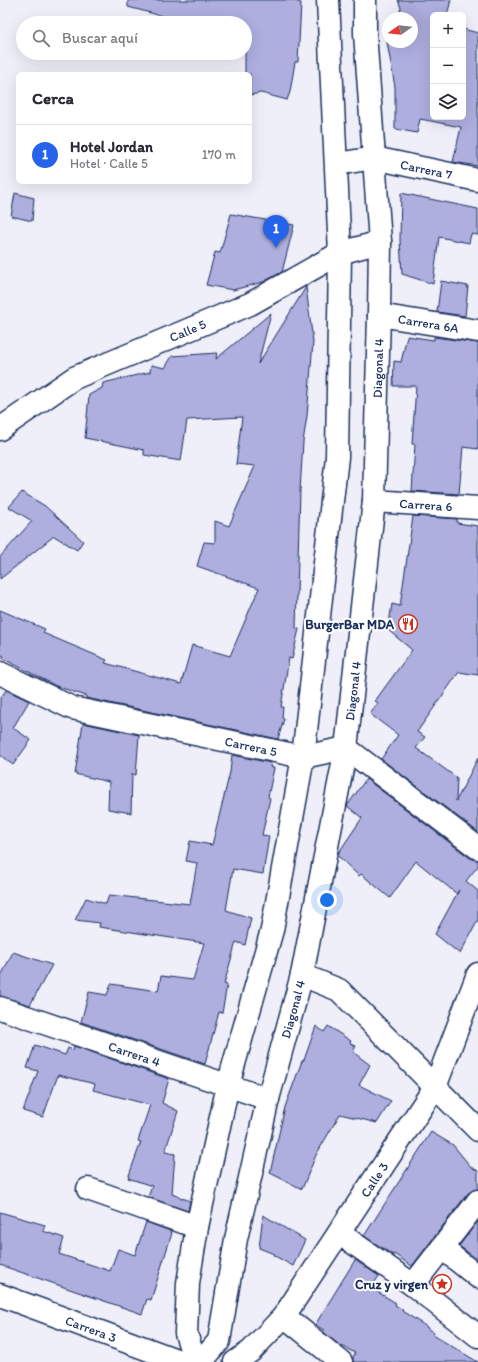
<!DOCTYPE html>
<html lang="es">
<head>
<meta charset="utf-8">
<style>
	body { margin:0; font-family:Itim,sans-serif; background:#f7f7f7; color:#2b2b33 }
	.controls { position:absolute; right:12px; top:12px; display:grid; overflow:hidden; border-radius:6px; box-shadow:0 4px 16px #0002 }
	.controls button { width:36px; height:36px; display:grid; place-items:center; padding:0; border:0; border-bottom:1px solid #e1e1e2; background:#fff; color:#2b2b33; font:20px sans-serif }
	.compass { position:absolute; left:382px; top:12px; width:36px; height:36px; border-radius:50%; background:#fff; box-shadow:0 4px 16px #0002; rotate:256deg }
	.you { position:absolute; left:327px; top:900px; width:14px; height:14px; margin:-10px; border:3px solid #fff; border-radius:50%; background:#1a73e8; box-shadow:0 0 0 6px #1a73e833 }
	.badge { display:grid; place-items:center; width:26px; height:26px; border-radius:50%; background:#2563eb; color:#fff; font-size:13px; font-weight:700 }
	.pin { position:absolute; translate:-50% -33px; filter:drop-shadow(0 1px 2px #0008) }
	.pin::after { content:''; position:absolute; top:21px; width:14px; height:12px; background:inherit; clip-path:polygon(0 0,100% 0,50% 100%) }
	.list { margin:0; padding:0; list-style:none }
	h2 { display:flex; justify-content:space-between; align-items:center; height:52px; margin:0; padding:0 16px; font-size:17px }
	h2 small { font-size:13px; font-weight:400; color:#7c7c81 }
	.list li { display:grid; grid-template-columns:26px 1fr auto; gap:12px; align-items:center; box-sizing:border-box; height:60px; padding:0 16px; border-top:1px solid #e1e1e2 }
	.list b { display:block; font-size:15px; white-space:nowrap }
	.list p { margin:0; font-size:13px; white-space:nowrap; color:#7c7c81 }
	.list em { font-size:13px; font-style:normal; color:#7c7c81 }
	.icon { flex:none; width:22px; height:22px; fill:none; stroke:currentColor; stroke-width:2; stroke-linecap:round; stroke-linejoin:round }
	.map { position:relative; flex:none; width:478px; height:1362px; overflow:hidden }
	.search { position:absolute; background:#fff; box-shadow:0 4px 16px #0002; left:16px; top:16px; width:236px; height:44px; display:flex; align-items:center; gap:10px; box-sizing:border-box; padding:0 14px; border-radius:22px; color:#7c7c81; font-size:15px }
	.panel { position:absolute; background:#fff; box-shadow:0 4px 16px #0002; left:16px; top:72px; width:236px; height:112px; border-radius:6px }
	.map>svg:first-child { display:block }
	.building { fill:#aeaedf; stroke:#1b2f5e }
	.lines { fill:none; stroke-linecap:round; stroke-linejoin:round }
	.minor-casing { stroke:#1b2f5e; stroke-width:25 }
	.minor { stroke:#fff; stroke-width:22 }
	.labels { text-anchor:middle; dominant-baseline:central; stroke-width:4; stroke-linejoin:round; paint-order:stroke }
	.street-label { font-size:13px; fill:#1b2f5e; stroke:#fff }
	.poi-label { font-size:13px; font-weight:bold; fill:#1b2f5e; stroke:#fff; text-anchor:end }
</style>
</head>
<body>
<div class="map">
<svg width="478" height="1362" viewBox="0 0 478 1362">
	<rect width="100%" height="100%" fill="#efeff9"/>
	<filter id="ink" filterUnits="userSpaceOnUse"><feTurbulence type="fractalNoise" baseFrequency=".025" numOctaves="2"/><feDisplacementMap in="SourceGraphic" scale="8" xChannelSelector="R" yChannelSelector="G"/><feConvolveMatrix kernelMatrix="1 2 1 2 8 2 1 2 1" color-interpolation-filters="sRGB"/></filter>
	<g filter="url(#ink)">
		<!-- building -->
		<g class="building">
			<path d="M128 0H292L301 3 298 62H295L290 92 287 100 261 93 250 95V74H245V23H176L177 20 128 7Z"/>
			<path d="M398 0H451L447 15H433V117H463V29L478 33V166L453 162 461 127 420 119 417 133 395 129V87L387 42H412V18H398L401 8Z"/>
			<path d="M15 193 34 198 32 221 11 216Z"/>
			<path d="M401 193 478 209V235L471 234 469 243 439 237 433 284 402 274 400 240Z"/>
			<path d="M231 214 294 225 282 272 263 282 233 290 206 285 215 252 220 253Z"/>
			<path d="M441 281 468 286 465 316 437 312Z"/>
			<path d="M306 287 313 342 307 416 303 442 300 491 296 628 299 629 292 659 289 658 281 707H283L282 718 284 719 278 739 86 698V696L56 686 2 658 4 656 0 654V610L45 629 43 633 107 660 105 663 181 684 192 645 230 656 259 588 197 566 204 542 215 543V521L229 526 255 466 236 464 242 417 187 420 181 461 144 455V450L85 438 89 395 102 388 103 383 150 372 151 365 165 368 172 356 217 353 216 359 271 313 258 364Z"/>
			<path d="M407 336 434 340V337L478 343V449L463 447 459 494 412 491 415 444H412L416 386H393L394 361 401 362Z"/>
			<path d="M22 492 45 506 83 541 77 550 54 536 0 579V557L32 521 9 507Z"/>
			<path d="M413 516 457 519V523L478 526V675L459 672 417 732 425 737 416 748 457 778 456 801 478 758V832L381 759 398 735 370 714 378 703 375 701 412 650 388 630 392 604 400 606Z"/>
			<path d="M6 690 29 701 13 728 31 740 13 765 0 755V699Z"/>
			<path d="M83 723 139 735 136 775 132 774 131 813 108 809 109 782 75 774Z"/>
			<path d="M232 755 271 763 270 767 274 768 268 797 270 798 262 835 269 836 263 874 233 869 226 910 251 918 245 945 236 942 224 984 227 985 222 1013 219 1012 205 1064 81 1022 89 992 107 995 111 984 158 991 161 976 193 980 204 943 99 927 100 923 75 920 86 898 106 904 109 895 190 904 197 863 186 861 190 841 212 845 230 772Z"/>
			<path d="M366 779 470 858 478 860V866L466 881 478 891V920L460 954 435 934 459 890 457 894 416 861 390 898 361 874 359 876 338 856 339 852 362 818 347 806Z"/>
			<path d="M13 952 52 965 30 1005 0 996V978Z"/>
			<path d="M316 1026 324 1032 328 1026 351 1041 350 1043 356 1046 353 1052 370 1065 359 1085 391 1101 377 1123 340 1114 316 1155 302 1189 270 1173 285 1107 302 1061 304 1060Z"/>
			<path d="M35 1045 65 1055 68 1048 73 1050 74 1046 169 1079 162 1103 178 1111 165 1152 175 1154 172 1194 190 1201 188 1211 148 1197 152 1186 128 1178 141 1142 138 1141 150 1105 93 1090 95 1084 58 1075 43 1117 23 1111 38 1071 27 1068Z"/>
			<path d="M431 1132 453 1145 471 1167 478 1171V1189L468 1193 412 1266 394 1254 393 1255 364 1236Z"/>
			<path d="M0 1212 45 1225 43 1231 64 1238 59 1254 110 1271 118 1249 135 1255 146 1222 170 1231 172 1233 151 1300 147 1299 142 1314 0 1265Z"/>
			<path d="M263 1215 305 1240 293 1266 273 1255 274 1254 259 1248Z"/>
			<path d="M478 1221V1260L459 1246Z"/>
			<path d="M355 1260 379 1276 371 1288 396 1303 395 1305 403 1310 402 1311 427 1327V1328L434 1333 433 1335 478 1362H353V1357L355 1353 338 1344 323 1332 324 1330 315 1325Z"/>
		</g>
		<g class="lines">
			<defs>
				<g id="minor">
					<path id="s1" d="M337 164 374 158 478 180"/>
					<path id="s2" d="M379 315 478 331"/>
					<path id="s3" d="M0 429 74 378 250 304 340 253 380 242"/>
					<path id="s4" d="M374 501 478 508"/>
					<path id="s5" d="M0 673 72 708 303 757 346 748 478 848"/>
					<path d="M302 975 339 990 478 1130"/>
					<path id="s6" d="M0 1008 268 1099"/>
					<path d="M88 1189 197 1227"/>
					<path d="M339 1233 413 1285 478 1336"/>
					<path d="M442 1248 478 1277"/>
					<path d="M413 1285 478 1201"/>
					<path id="s7" d="M0 1295 182 1362"/>
					<path d="M284 1316 341 1362"/>
					<path d="M195 1362 186 1333 188 1283 197 1227 228 1085 272 930 303 757 337 457 340 253 328 0"/>
					<path id="s8" d="M201 1362 219 1341 236 1239 268 1099 302 975 346 748 374 501 379 315 380 242 365 33V0"/>
					<path id="s9" d="M235 1362 251 1351 284 1316 435 1087 478 974"/>
				</g>
			</defs>
			<!-- minor casing -->
			<use href="#minor" class="minor-casing"/>
			<!-- minor -->
			<use href="#minor" class="minor"/>
		</g>
	</g>
	<!-- icons -->
	<defs>
		<symbol id="restaurant-ring" viewBox="-11 -11 22 22"><circle r="9.5" fill="#fff" stroke="#c8321e" stroke-width="1.5"/><path d="M-5-6h1v4h1v-4h1v4h1v-4h1v5L-1.5 .5V6h-2V.5L-5-1ZM5-6V6H3V1.5H1.5Q1.5-4 5-6Z" fill="#c8321e"/></symbol>
		<symbol id="sight-ring" viewBox="-11 -11 22 22"><circle r="9.5" fill="#fff" stroke="#c8321e" stroke-width="1.5"/><path d="M0-6L1.8-2.2L6-1.7L2.9 1.2L3.7 5.4L0 3.3L-3.7 5.4L-2.9 1.2L-6-1.7L-1.8-2.2Z" fill="#c8321e"/></symbol>
	</defs>
	<g fill-rule="evenodd">
		<use href="#restaurant-ring" x="397" y="613" width="22" height="22"/>
		<use href="#sight-ring" x="431" y="1273" width="22" height="22"/>
	</g>
	<g class="labels">
		<!-- street labels -->
		<g class="street-label">
			<text stroke="none"><textPath href="#s1" startOffset="91">Carrera 7</textPath></text>
			<text stroke="none"><textPath href="#s2" startOffset="50">Carrera 6A</textPath></text>
			<text stroke="none"><textPath href="#s3" startOffset="213">Calle 5</textPath></text>
			<text stroke="none"><textPath href="#s8" startOffset="1016">Diagonal 4</textPath></text>
			<text stroke="none"><textPath href="#s4" startOffset="52">Carrera 6</textPath></text>
			<text stroke="none"><textPath href="#s8" startOffset="692">Diagonal 4</textPath></text>
			<text stroke="none"><textPath href="#s5" startOffset="263">Carrera 5</textPath></text>
			<text stroke="none"><textPath href="#s8" startOffset="368">Diagonal 4</textPath></text>
			<text stroke="none"><textPath href="#s6" startOffset="142">Carrera 4</textPath></text>
			<text stroke="none"><textPath href="#s9" startOffset="231">Calle 3</textPath></text>
			<text stroke="none"><textPath href="#s7" startOffset="97">Carrera 3</textPath></text>
		</g>
		<!-- poi labels -->
		<g class="poi-label">
			<text x="394" y="624">BurgerBar MDA</text>
			<text x="428" y="1284">Cruz y virgen</text>
		</g>
	</g>
</svg>
<div class="controls">
<button>+</button>
<button>−</button>
<button><svg class="icon" aria-label="layers" viewBox="0 0 24 24"><path d="M12 4l9 5-9 5-9-5zM3 14l9 5 9-5"/></svg></button>
</div>
<svg class="compass" viewBox="-18 -18 36 36"><path d="M0-13l5 13h-10z" fill="#e53935"/><path d="M0 13l5-13h-10z" fill="#7c7c81"/></svg>
<div class="you"></div>
<div class="pin badge" style="left:276px;top:248px">1</div>
<div class="search"><svg class="icon" aria-label="search" viewBox="0 0 24 24"><circle cx="10" cy="10" r="6"/><path d="M15 15l6 6"/></svg>Buscar aquí</div>
<section class="panel">
<h2>Cerca<small></small></h2>
<ul class="list">
<li><span class="badge">1</span><div><b>Hotel Jordan</b><p>Hotel · Calle 5</p></div><em>170 m</em></li>
</ul>
</section>
</div>
</body>
</html>
